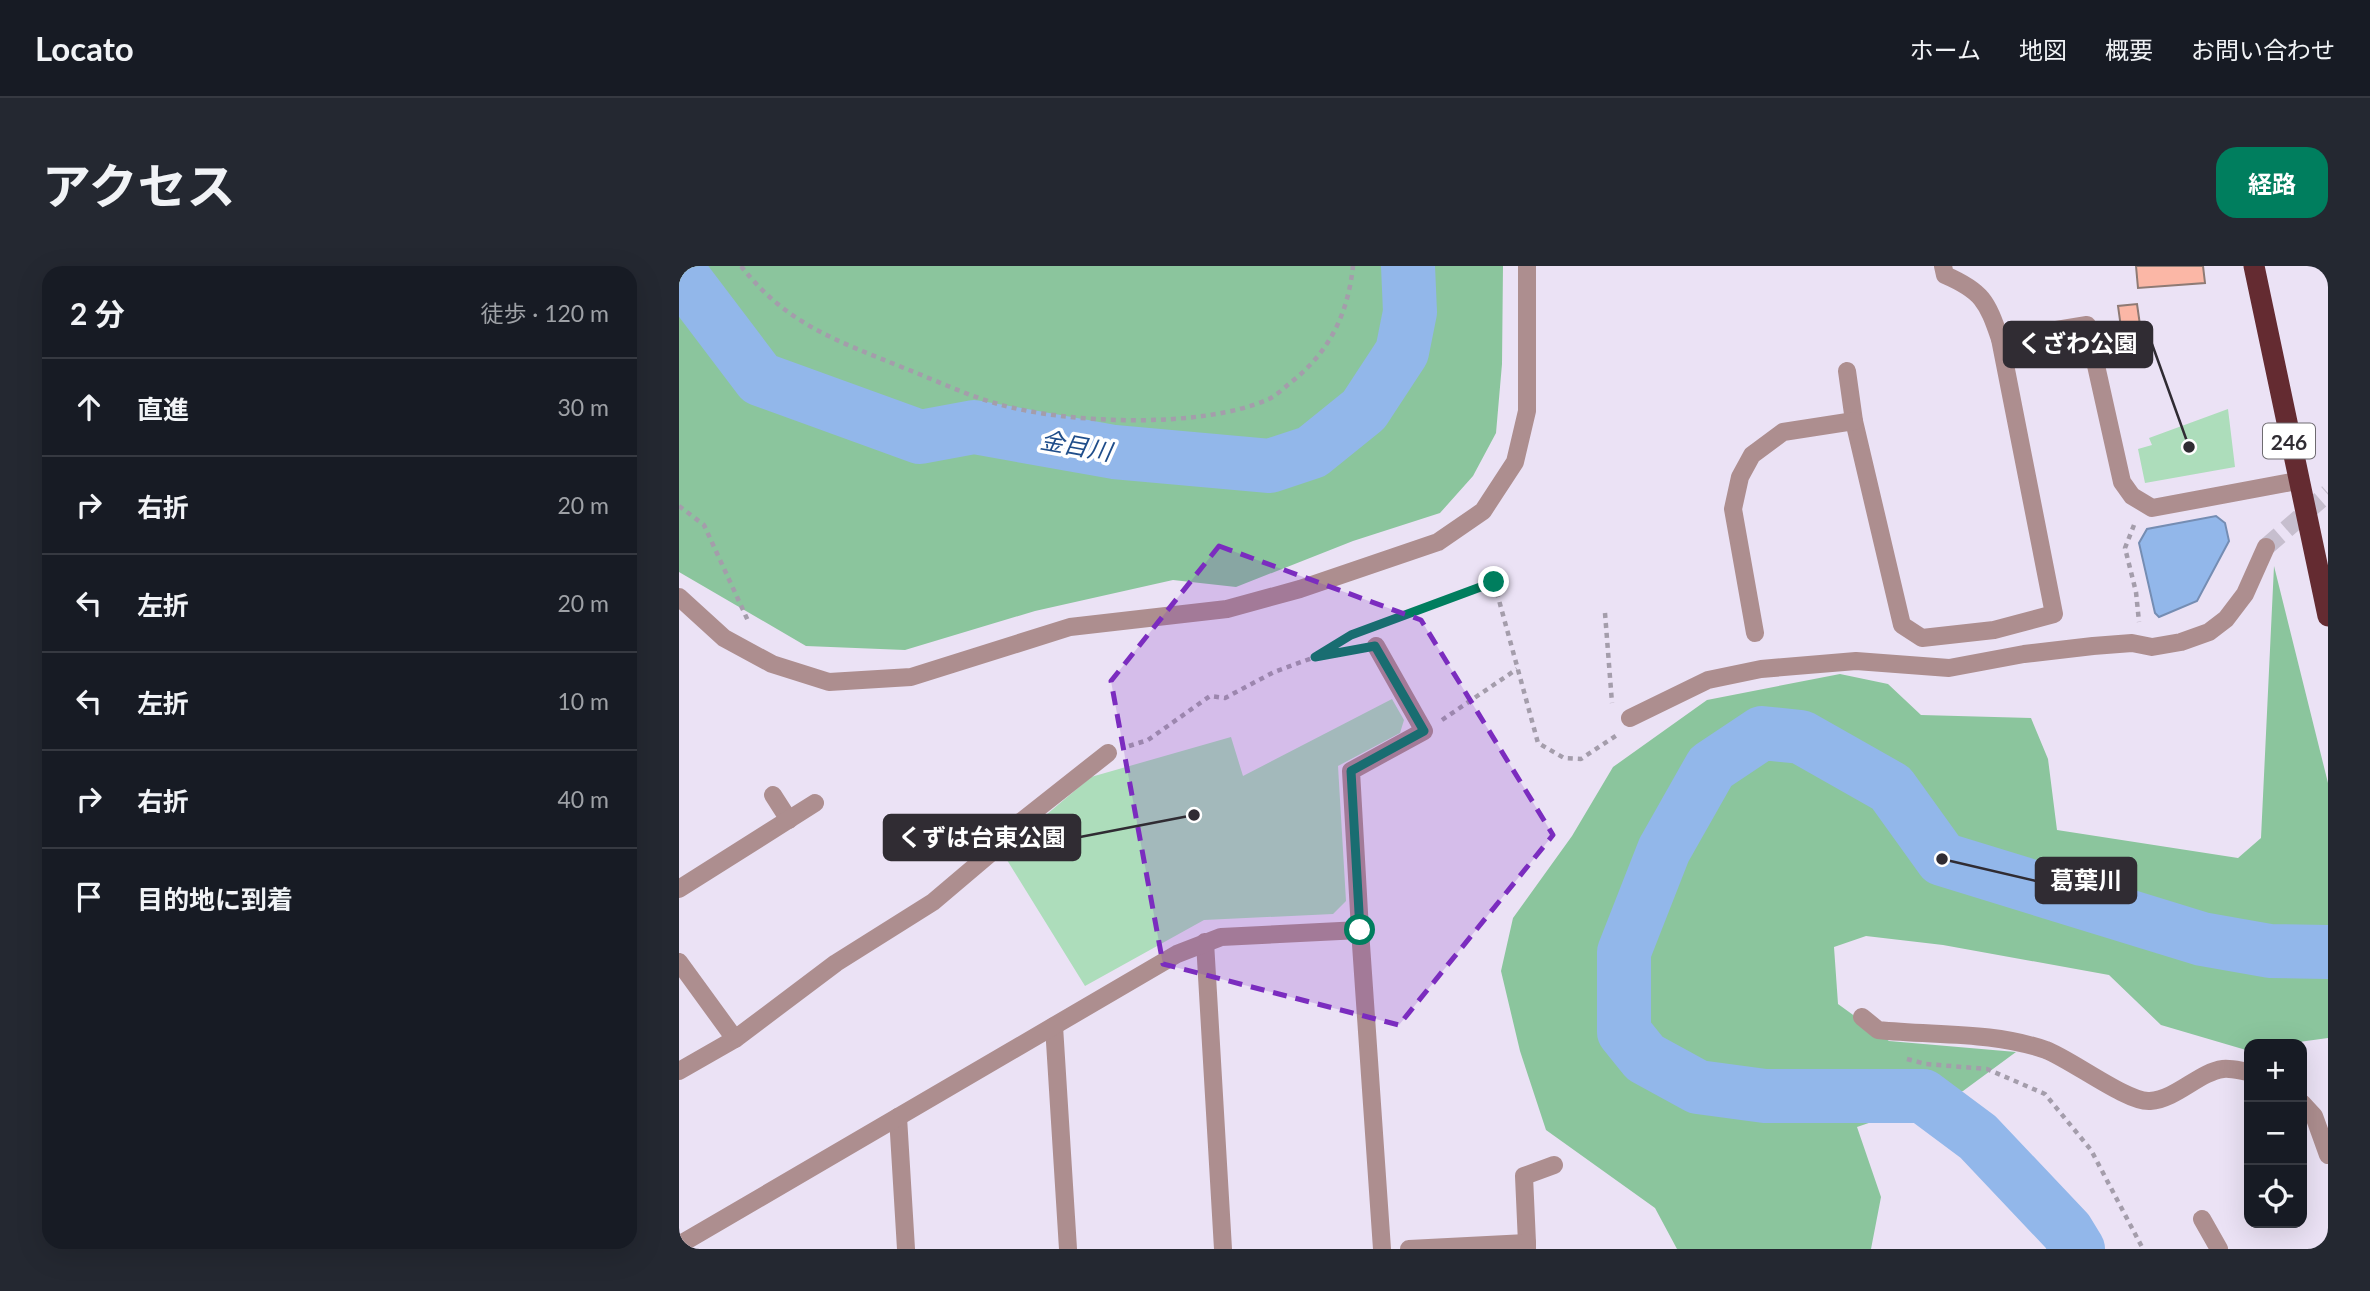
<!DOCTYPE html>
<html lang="ja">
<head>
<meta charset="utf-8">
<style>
	body { margin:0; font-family:Lato,"Noto Sans JP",sans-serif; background:#242831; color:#f1f3f6 }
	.controls { position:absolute; right:21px; bottom:21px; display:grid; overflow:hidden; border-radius:14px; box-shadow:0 7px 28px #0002 }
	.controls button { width:63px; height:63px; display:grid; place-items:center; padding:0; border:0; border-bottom:2px solid #363941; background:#171b24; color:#f1f3f6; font:35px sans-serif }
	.stop { position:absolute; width:21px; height:21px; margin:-16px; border:5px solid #007e5e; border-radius:50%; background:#fff }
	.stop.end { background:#007e5e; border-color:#fff; box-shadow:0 2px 7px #0008 }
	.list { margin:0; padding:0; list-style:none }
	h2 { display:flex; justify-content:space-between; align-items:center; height:91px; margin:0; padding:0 28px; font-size:30px }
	h2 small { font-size:23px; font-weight:400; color:#9ea1a6 }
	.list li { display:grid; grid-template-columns:46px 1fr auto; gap:21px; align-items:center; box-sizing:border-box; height:98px; padding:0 28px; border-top:2px solid #363941 }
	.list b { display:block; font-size:26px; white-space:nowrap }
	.list em { font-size:23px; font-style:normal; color:#9ea1a6 }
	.icon { flex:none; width:38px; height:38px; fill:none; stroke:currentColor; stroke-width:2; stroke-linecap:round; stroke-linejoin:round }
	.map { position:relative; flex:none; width:1649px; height:983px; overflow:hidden; border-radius:21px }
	header { display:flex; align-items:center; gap:42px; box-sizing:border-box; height:98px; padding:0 35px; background:#171b24; border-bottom:2px solid #363941 }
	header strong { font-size:33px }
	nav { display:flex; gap:38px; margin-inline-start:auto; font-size:24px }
	.intro { display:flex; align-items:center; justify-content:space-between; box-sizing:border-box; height:168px; padding:0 42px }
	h1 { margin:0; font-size:49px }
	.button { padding:18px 32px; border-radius:21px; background:#007e5e; color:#fff; font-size:24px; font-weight:700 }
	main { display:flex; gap:42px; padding:0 42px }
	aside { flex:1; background:#171b24; border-radius:21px; box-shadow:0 7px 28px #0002 }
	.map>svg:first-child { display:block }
	.green { fill:#adddbb }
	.forest { fill:#8bc59d }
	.water { fill:#92b7ea; stroke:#758db3; stroke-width:2 }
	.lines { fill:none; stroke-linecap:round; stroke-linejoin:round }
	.river { stroke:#92b7ea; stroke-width:54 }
	.building { fill:#fbb7a6; stroke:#8e7a74; stroke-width:2 }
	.minor-tunnel { stroke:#c6bece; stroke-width:18; stroke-dasharray:18 9; stroke-linecap:butt }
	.path { stroke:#a49dab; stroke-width:4.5; stroke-dasharray:5 5; stroke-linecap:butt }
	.minor { stroke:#ad8e8f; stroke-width:18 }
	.highway { stroke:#642b31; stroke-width:21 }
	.route { stroke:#007e5e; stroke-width:9 }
	.marked { fill:#7b2cbf; fill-opacity:0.2; stroke:#7b2cbf; stroke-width:5; stroke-dasharray:14 9; stroke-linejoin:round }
	.labels { text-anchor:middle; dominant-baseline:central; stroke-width:7; stroke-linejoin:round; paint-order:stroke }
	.shield { fill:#fff; stroke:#6e6b70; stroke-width:2 }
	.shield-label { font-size:21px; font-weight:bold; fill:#302c33 }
	.water-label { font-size:24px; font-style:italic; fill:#1f4d8a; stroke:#fff }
	.leader { fill:none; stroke:#302c33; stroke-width:2.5 }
	.callout-dot { fill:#302c33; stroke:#fff; stroke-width:2.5 }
	.callout { fill:#302c33; stroke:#302c33; stroke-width:2.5 }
	.callout-label { font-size:24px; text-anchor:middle; font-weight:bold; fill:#fff }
</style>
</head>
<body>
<header>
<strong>Locato</strong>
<nav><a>ホーム</a><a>地図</a><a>概要</a><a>お問い合わせ</a></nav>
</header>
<div class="intro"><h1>アクセス</h1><a class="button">経路</a></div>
<main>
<aside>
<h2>2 分<small>徒歩 · 120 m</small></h2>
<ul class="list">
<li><svg class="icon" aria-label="ahead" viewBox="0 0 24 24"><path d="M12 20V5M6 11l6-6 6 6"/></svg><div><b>直進</b></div><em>30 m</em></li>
<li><svg class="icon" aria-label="right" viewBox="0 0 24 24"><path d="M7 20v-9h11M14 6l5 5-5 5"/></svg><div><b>右折</b></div><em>20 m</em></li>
<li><svg class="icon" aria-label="left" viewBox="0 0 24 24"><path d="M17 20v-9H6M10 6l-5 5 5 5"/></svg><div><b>左折</b></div><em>20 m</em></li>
<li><svg class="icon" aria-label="left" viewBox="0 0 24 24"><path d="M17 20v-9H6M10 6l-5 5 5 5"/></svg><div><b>左折</b></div><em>10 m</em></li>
<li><svg class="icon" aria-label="right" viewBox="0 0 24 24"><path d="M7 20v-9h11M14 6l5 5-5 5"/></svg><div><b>右折</b></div><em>40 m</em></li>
<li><svg class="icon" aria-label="arrive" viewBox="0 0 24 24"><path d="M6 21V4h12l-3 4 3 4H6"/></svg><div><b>目的地に到着</b></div></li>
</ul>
</aside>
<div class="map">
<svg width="1649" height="983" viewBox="0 0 1649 983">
	<rect width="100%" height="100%" fill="#ebe2f5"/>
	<!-- green -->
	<g class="green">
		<path d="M1549 143 1556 201 1466 217 1459 183 1473 179 1470 172Z"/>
		<path d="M713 433 725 454 721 467 659 500 667 635 654 648 525 654 406 720 323 586 412 511 552 471 564 510Z"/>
	</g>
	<!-- forest -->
	<g class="forest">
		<path d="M0 0H824L823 98 817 167 794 210 761 247 674 275 557 321 494 314 356 345 226 384 127 380 0 306Z"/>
		<path d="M1595 300 1649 517V772L1606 778H1570L1567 784 1482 759 1430 709 1264 679 1187 670 1155 681 1159 738 1210 775 1337 786 1284 825 1178 861 1202 931 1192 983H998L976 942 867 864 841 785 822 705 834 652 893 570 934 501 1028 434 1161 408 1209 418 1242 449 1352 452 1369 493 1378 564 1559 592 1582 572Z"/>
	</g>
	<!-- water -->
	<path class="water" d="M1537 250 1546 257 1550 275 1518 335 1480 351 1476 347 1460 277 1468 263Z"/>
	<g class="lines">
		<!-- river -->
		<g class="river">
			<path d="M0 6 81 113 241 171 295 161 435 186 591 200 633 186 685 144 723 86 731 46 729 0"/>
			<path d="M1399 983 1388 965 1299 871 1244 830H1086L1019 821 966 792 945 766V686L985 584 1032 501 1083 467 1122 471 1212 522 1263 593 1523 673 1591 685 1649 686"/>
		</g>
	</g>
	<!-- building -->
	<g class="building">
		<path d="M1457 0H1524L1526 17 1459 22Z"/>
		<path d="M1458 38 1464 80 1445 83 1439 40Z"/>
	</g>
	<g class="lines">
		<!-- minor-tunnel -->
		<path class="minor-tunnel" d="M1587 281 1649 227"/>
		<!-- path -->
		<g class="path">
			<path d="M62 0C108 59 159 75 225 102 256 114 287 129 319 138 389 158 523 163 590 133 598 129 605 122 611 117 650 87 669 48 674 0"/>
			<path d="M0 240 25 259 70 357"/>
			<path d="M1455 259 1446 282 1457 326 1460 356"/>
			<path d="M926 347 933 437"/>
			<path d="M703 357 815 316 859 477 885 492 902 493 938 469"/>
			<path d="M636 391 678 366"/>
			<path d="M763 454 838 403"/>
			<path d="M450 480 469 474 531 430 546 432 595 406 636 391 675 382"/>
			<path d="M1228 793 1247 798 1308 803 1366 828 1412 884 1464 983"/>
		</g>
		<!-- minor -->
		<g class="minor">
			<path d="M1321 73 1408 59 1443 216 1453 230 1473 242 1618 215"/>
			<path d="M1168 105 1175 155 1223 359 1243 372 1315 364 1375 348 1321 73C1308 35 1303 25 1266 9L1264 0"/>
			<path d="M0 331 45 372 93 398 150 416 232 411 391 361 548 343 621 323 759 276 804 245 836 196 848 145V0"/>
			<path d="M1076 367 1054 243 1061 211 1073 189 1104 166 1175 155"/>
			<path d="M951 452 1029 414 1082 403 1177 395 1270 402 1345 388 1414 380 1453 377 1473 381 1502 376 1530 366 1547 353 1566 328 1587 281"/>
			<path d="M94 529 110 554"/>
			<path d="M0 623 136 537"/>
			<path d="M681 664 672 505 745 465 697 380"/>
			<path d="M526 676 544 983"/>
			<path d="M0 696 56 773"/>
			<path d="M1183 751 1199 764C1256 770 1312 765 1367 784 1393 794 1449 837 1471 835 1498 833 1520 806 1544 803 1552 802 1562 805 1570 806"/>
			<path d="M375 760 389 983"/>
			<path d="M0 805 56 773 157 697 254 636 313 586 315 577 429 487"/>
			<path d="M1623 837 1635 850 1649 889"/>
			<path d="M219 851 227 983"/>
			<path d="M1523 953 1540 983"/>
			<path d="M848 977 845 910 875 899"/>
			<path d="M0 979 498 688 542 671 681 664 703 983"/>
			<path d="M730 983 848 977V983"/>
		</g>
		<!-- highway -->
		<path class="highway" d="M1575 0 1649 350"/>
	</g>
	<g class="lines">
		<!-- route -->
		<path class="route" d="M681 664 672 505 745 465 696 380 636 391 672 369 815 316"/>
	</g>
	<!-- marked area -->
	<path class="marked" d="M540 280 742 354 874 569 720 759 484 698 432 415Z"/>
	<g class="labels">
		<!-- shield labels -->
		<rect class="shield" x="1584" y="157.5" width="52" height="35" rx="5"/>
		<g class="shield-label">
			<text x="1610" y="175">246</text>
		</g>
		<!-- water labels -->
		<g class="water-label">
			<text transform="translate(397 179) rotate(10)">金目川</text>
		</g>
	</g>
	<!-- callouts -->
	<path class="leader" d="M1510 181L1473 78M515 549L401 571M1263 593L1357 615"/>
	<g class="callout-dot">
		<circle cx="1510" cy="181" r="7"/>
		<circle cx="515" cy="549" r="7"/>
		<circle cx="1263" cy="593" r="7"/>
	</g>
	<g class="callout">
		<rect x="1325" y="56" width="148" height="45" rx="7"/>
		<rect x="205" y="549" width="196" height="45" rx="7"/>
		<rect x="1357" y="592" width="100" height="45" rx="7"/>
	</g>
	<g class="callout-label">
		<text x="1399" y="86">くざわ公園</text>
		<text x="303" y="580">くずは台東公園</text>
		<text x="1407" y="623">葛葉川</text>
	</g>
</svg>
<div class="controls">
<button>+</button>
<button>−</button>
<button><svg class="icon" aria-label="locate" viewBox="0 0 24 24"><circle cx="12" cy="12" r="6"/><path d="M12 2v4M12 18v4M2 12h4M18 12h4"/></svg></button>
</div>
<div class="stop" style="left:681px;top:664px"></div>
<div class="stop end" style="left:815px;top:316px"></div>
</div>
</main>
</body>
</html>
